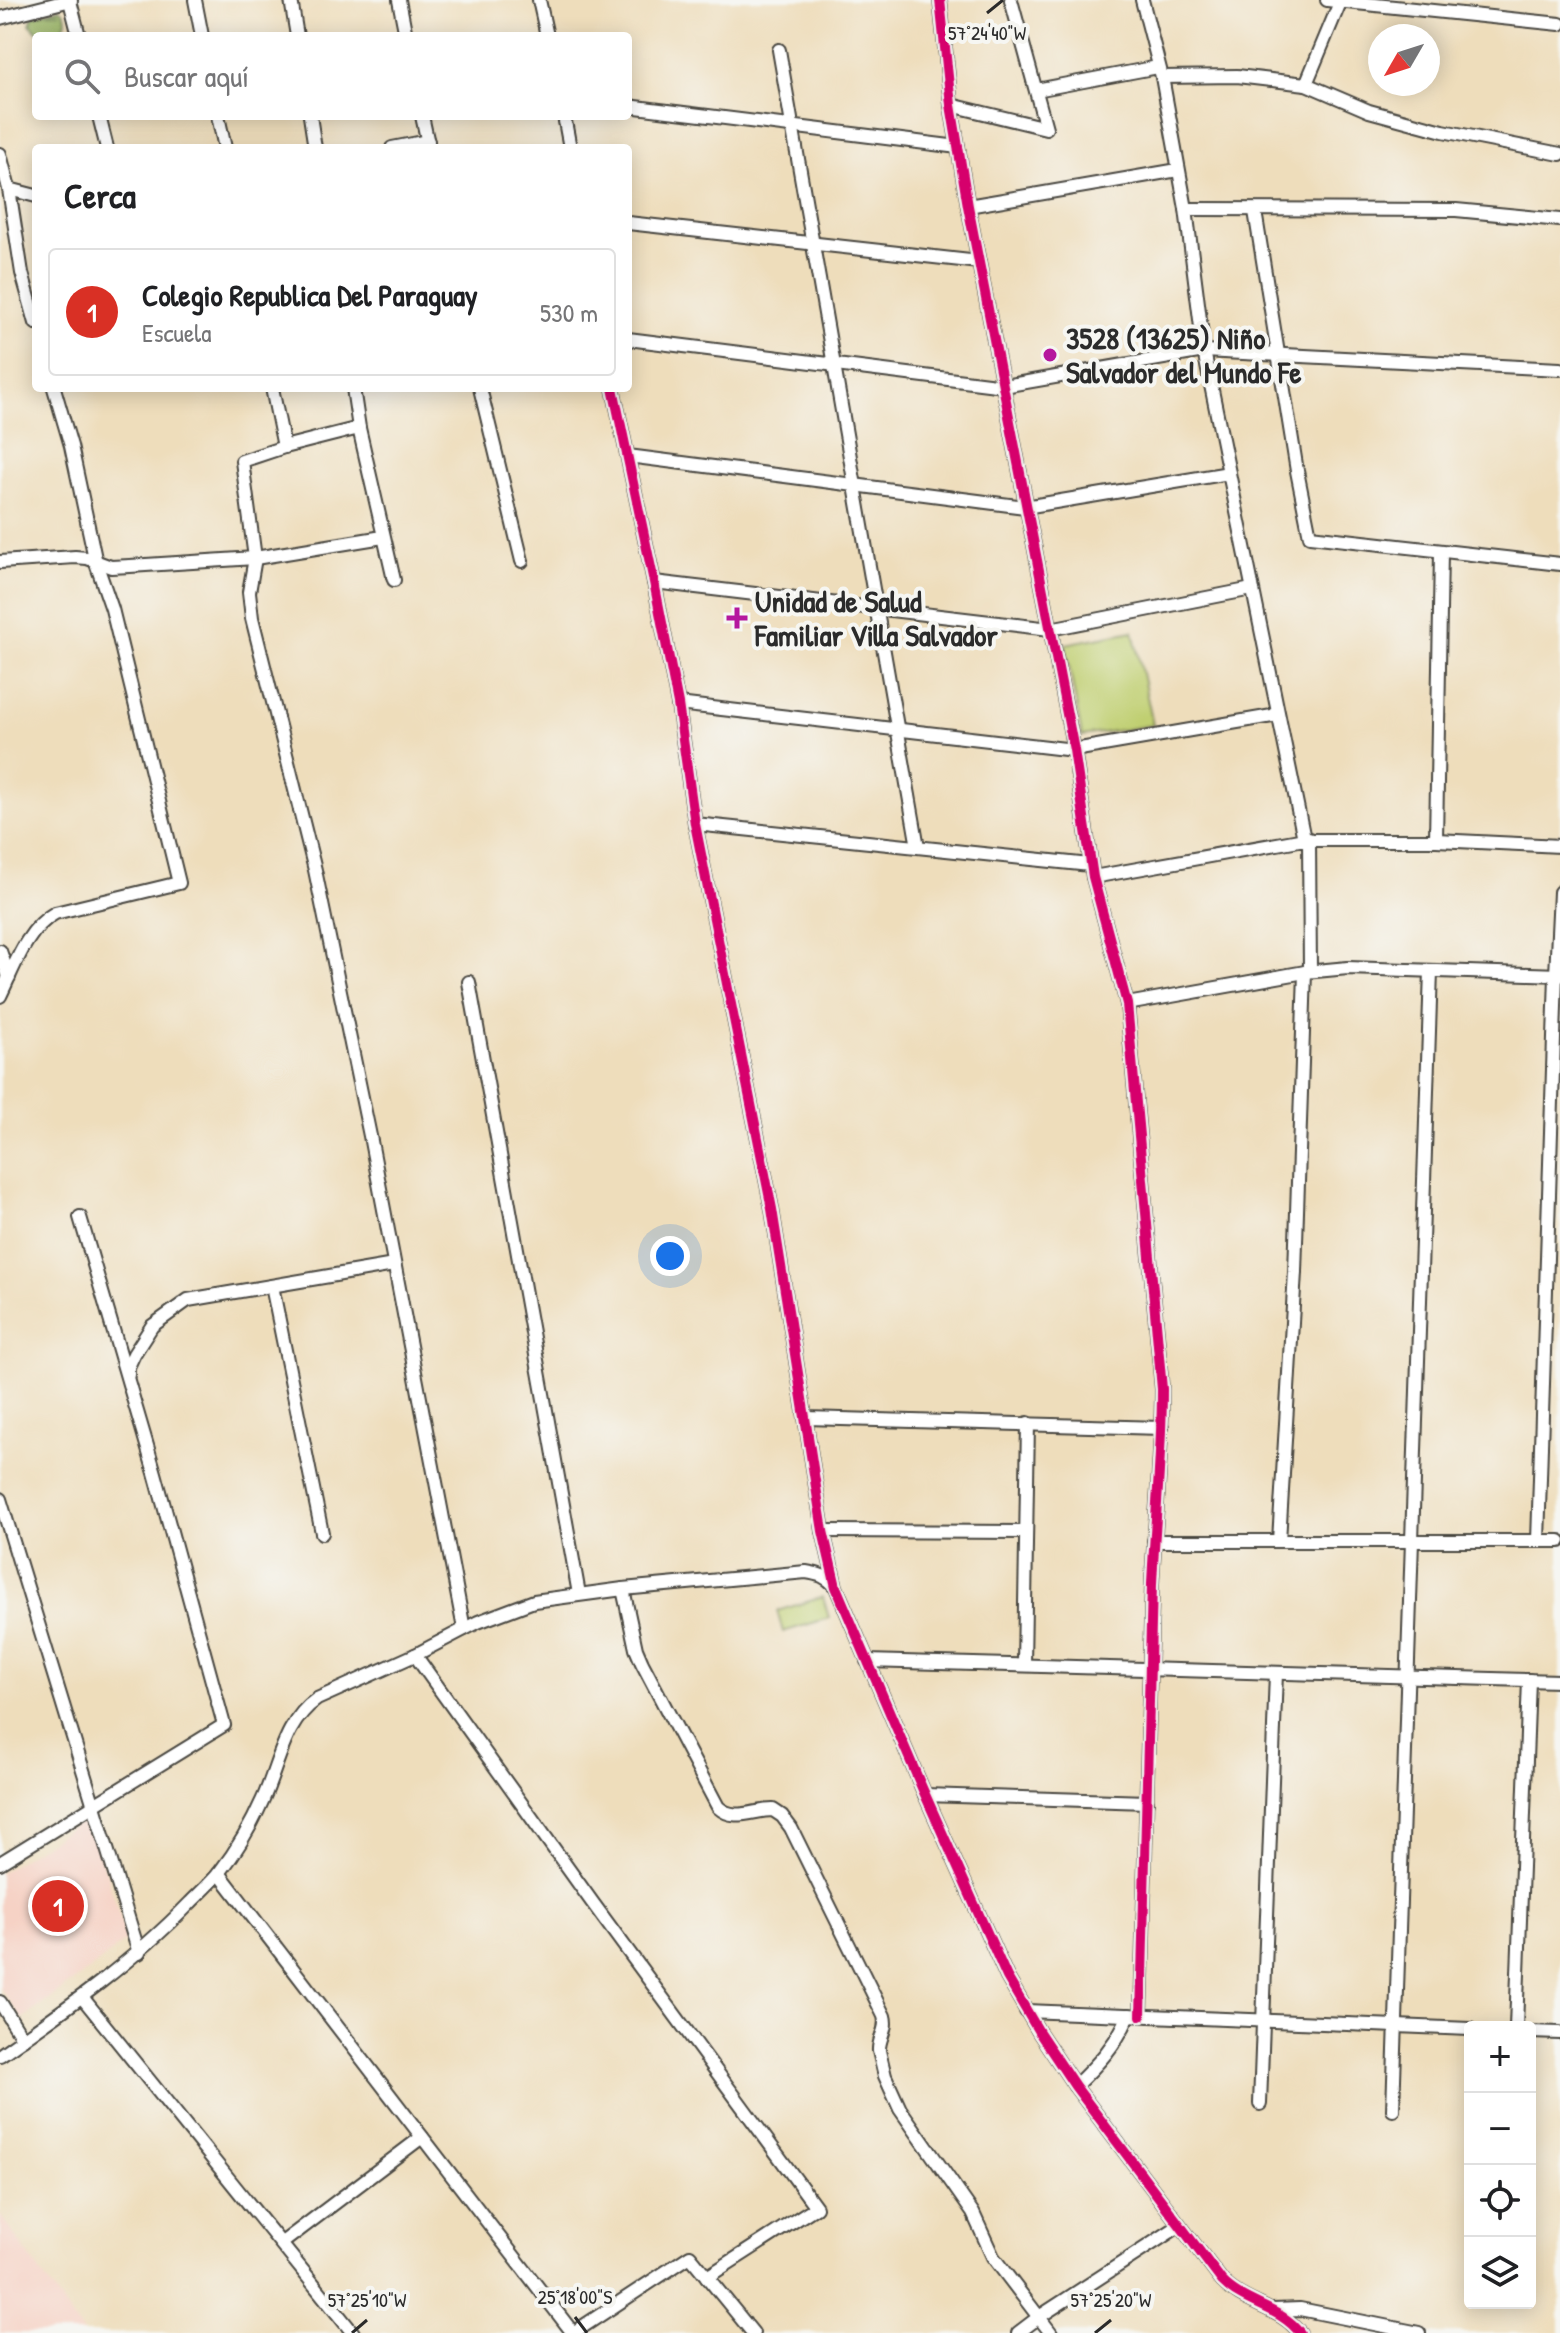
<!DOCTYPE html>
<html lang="es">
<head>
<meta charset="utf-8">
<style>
	body { margin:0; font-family:"Patrick Hand",sans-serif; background:#f2f2f2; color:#202124 }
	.controls { position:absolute; right:24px; bottom:24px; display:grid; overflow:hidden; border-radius:8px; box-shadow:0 4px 20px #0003 }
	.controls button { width:72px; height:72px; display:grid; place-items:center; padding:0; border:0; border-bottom:2px solid #e0e0e0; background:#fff; color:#202124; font:40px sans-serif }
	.compass { position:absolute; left:1368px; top:24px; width:72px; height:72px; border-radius:50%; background:#fff; box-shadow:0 4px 20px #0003; rotate:231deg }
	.you { position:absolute; left:670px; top:1256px; width:28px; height:28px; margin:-20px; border:6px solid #fff; border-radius:50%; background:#1a73e8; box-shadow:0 0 0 12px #1a73e833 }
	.badge { display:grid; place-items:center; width:52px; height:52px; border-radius:50%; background:#d93025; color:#fff; font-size:26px; font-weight:700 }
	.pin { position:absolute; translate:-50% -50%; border:4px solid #fff; box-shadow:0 2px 8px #0006 }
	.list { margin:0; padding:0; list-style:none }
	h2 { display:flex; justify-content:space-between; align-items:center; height:104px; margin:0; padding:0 32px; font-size:34px }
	h2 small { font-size:26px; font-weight:400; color:#757577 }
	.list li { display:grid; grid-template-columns:52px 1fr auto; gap:24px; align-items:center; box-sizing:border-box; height:128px; margin:0 16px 16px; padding:0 16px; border:2px solid #e0e0e0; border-radius:8px }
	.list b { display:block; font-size:30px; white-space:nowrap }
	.list p { margin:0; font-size:26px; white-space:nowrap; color:#757577 }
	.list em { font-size:26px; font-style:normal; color:#757577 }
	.icon { flex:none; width:44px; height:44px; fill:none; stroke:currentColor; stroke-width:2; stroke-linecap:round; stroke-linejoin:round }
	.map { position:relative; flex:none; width:1560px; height:2333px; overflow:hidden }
	.search { position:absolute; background:#fff; box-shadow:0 4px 20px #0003; left:32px; top:32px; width:600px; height:88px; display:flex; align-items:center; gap:20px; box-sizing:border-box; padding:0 28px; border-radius:8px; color:#757577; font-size:30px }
	.panel { position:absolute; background:#fff; box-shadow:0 4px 20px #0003; left:32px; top:144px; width:600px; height:248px; border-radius:8px }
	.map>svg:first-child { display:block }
	.built { fill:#f6d2c5 }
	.forest { fill:url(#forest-firs); stroke:#626e47; stroke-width:2 }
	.garden { fill:#c0cf71; stroke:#767d4e; stroke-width:2 }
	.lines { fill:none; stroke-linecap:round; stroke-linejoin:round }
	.street-casing { stroke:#484641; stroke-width:16 }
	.street { stroke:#fff; stroke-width:12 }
	.cycleway-casing { stroke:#f6f6f2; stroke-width:15 }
	.cycleway { stroke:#d6006c; stroke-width:10 }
	.ticks { fill:none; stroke:#2b2b2b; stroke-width:3 }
	.poi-dot { fill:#b5179e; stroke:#f6f6f2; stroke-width:3 }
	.labels { text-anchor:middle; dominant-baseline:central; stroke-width:8; stroke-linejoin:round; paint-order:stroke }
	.poi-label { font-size:30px; font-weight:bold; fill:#2b2b2b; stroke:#f6f6f2; text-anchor:start }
	.ticks-label { font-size:20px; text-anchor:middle; fill:#2b2b2b; stroke:#f6f6f2; stroke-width:8; stroke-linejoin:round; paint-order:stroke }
</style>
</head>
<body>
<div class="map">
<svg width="1560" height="2333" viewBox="0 0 1560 2333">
	<defs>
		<pattern id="forest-firs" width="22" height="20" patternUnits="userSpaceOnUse" patternTransform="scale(2)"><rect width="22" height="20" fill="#98b263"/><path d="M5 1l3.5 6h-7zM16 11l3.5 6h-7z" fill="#7c9152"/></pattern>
	</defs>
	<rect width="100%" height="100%" fill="#f6f6f2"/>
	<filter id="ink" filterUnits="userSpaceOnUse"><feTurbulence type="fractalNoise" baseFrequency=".0125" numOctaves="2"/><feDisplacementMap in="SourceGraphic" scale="16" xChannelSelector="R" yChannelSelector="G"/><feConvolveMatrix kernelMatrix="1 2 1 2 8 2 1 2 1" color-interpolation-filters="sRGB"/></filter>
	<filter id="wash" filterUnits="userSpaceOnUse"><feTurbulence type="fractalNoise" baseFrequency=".006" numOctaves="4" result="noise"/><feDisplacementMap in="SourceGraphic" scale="32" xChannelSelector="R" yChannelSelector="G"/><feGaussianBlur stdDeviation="1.8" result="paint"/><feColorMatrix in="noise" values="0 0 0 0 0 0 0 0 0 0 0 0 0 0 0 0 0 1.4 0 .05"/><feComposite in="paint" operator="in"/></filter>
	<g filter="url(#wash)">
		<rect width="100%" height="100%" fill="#edb"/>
		<!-- built -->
		<g class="built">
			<path d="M89 1816 127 1939 96 1965 22 2019 0 1988V1873Z"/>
			<path d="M0 2215 44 2277 83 2333H0Z"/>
		</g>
		<!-- forest -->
		<path class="forest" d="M60 8C73 18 63 36 48 30L40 34 30 24 33 16Z"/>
		<!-- garden -->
		<g class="garden">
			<path d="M1133 631 1153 725 1082 736 1065 644Z"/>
			<path d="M823 1597 829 1618 783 1632 777 1611Z"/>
		</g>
	</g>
	<g filter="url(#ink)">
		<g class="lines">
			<defs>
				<g id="street">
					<path d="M195 0 202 36"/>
					<path d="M291 0 297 36"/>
					<path d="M399 0 406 36"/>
					<path d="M539 0 547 36"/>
					<path d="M940 0 951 105 968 206 1074 750 1093 877 1127 1004 1162 1389C1162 1454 1155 1519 1152 1584 1148 1728 1145 1872 1141 2016"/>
					<path d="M1142 0 1162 77 1186 209 1204 351 1304 839"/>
					<path d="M1327 0 1560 24"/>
					<path d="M70 1 79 36"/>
					<path d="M0 18 71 0"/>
					<path d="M779 50 918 847"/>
					<path d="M1162 77 1237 76 1306 84 1369 111 1443 131 1560 154"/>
					<path d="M1306 84 1341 0"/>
					<path d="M1036 90 1158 67"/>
					<path d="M951 105 1046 128 1011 0"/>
					<path d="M628 106 958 147"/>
					<path d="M99 116 107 148"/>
					<path d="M218 116 225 148"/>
					<path d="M310 116 315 148"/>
					<path d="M422 116 429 148"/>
					<path d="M564 116 570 148"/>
					<path d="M392 148 428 141"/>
					<path d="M0 154 9 189 36 196"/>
					<path d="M9 189 22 273 36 323"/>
					<path d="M968 206 1178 170"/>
					<path d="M1186 209 1456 210 1560 220"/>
					<path d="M1255 211 1297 471 1310 536 1560 564"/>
					<path d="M628 223 979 262"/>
					<path d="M628 339 1004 386 1204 351 1560 369"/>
					<path d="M272 388 284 447"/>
					<path d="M353 388 359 428 394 580"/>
					<path d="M480 388 522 561"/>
					<path d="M613 388 654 582 678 704 695 824 772 1209 823 1531 836 1587 923 1790 1007 1977 1039 2032 1075 2086 1222 2281C1245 2305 1281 2307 1300 2333"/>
					<path d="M359 428 284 447 242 461 255 558 249 592 252 618 315 870 370 1136 464 1629"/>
					<path d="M628 456 1025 507 1229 473"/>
					<path d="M0 562 75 557 87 558 111 567 130 566 255 558 383 537"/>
					<path d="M654 582 1050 629 1252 589"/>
					<path d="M678 704 1074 750 1278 715"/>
					<path d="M695 824 1090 865"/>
					<path d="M1309 839 1310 971"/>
					<path d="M1436 840 1441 552"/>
					<path d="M1093 877 1299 840H1436L1560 846"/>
					<path d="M0 951 9 977"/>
					<path d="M469 982 579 1594"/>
					<path d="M0 996C14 968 26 929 55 913L179 883 112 609 96 563 71 446 54 388"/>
					<path d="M1127 1004 1305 972 1348 968 1560 975"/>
					<path d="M272 1286 322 1533"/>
					<path d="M128 1375V1367L134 1354 152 1326 188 1300 394 1265"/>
					<path d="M806 1418 1162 1428"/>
					<path d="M0 1499 139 1953"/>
					<path d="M823 1531 1026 1532"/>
					<path d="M1154 1541H1560"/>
					<path d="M1279 1541 1295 1272 1305 972"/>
					<path d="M1538 1541 1556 975 1560 892"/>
					<path d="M623 1589 636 1649 642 1663 718 1807C734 1822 753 1810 773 1810L782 1816 791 1828 884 2016C888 2030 878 2038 879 2051L885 2076 900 2109 973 2213 993 2257 1051 2333"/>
					<path d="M415 1655 592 1902 816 2207 707 2277"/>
					<path d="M867 1661 1560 1681"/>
					<path d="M1024 1665 1028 1423"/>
					<path d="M925 1795 1147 1802"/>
					<path d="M0 1863 224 1725 155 1473 80 1217"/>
					<path d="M219 1873 573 2333"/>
					<path d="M82 1997 353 2333"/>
					<path d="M0 2002 23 2039"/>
					<path d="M1026 2011 1470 2029"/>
					<path d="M1516 2027 1529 1680"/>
					<path d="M1530 2032 1560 2033"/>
					<path d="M0 2055C67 2008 133 1962 190 1903 200 1893 211 1883 220 1872 237 1850 252 1824 263 1799 279 1764 284 1722 317 1699L415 1655 478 1622 534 1601 623 1589 806 1572C819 1574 826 1576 835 1586"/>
					<path d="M1075 2086C1098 2064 1116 2045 1129 2015"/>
					<path d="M1260 2104 1276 1673"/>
					<path d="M1393 2110 1431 971"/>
					<path d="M282 2243 422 2137"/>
					<path d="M1273 2310 1300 2309 1419 2333"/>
					<path d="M573 2333 690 2256 753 2333"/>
					<path d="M1018 2333 1039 2317 1179 2226"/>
				</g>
			</defs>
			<!-- street casing -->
			<use href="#street" class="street-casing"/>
			<!-- street -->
			<use href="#street" class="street"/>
			<defs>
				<g id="cycleway">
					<path d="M940 0 951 105 968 206 1074 750 1093 877 1127 1004 1162 1389C1162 1454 1155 1519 1152 1584 1148 1728 1145 1872 1141 2016"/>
					<path d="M613 388 654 582 678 704 695 824 772 1209 823 1531 836 1587 923 1790 1007 1977 1039 2032 1075 2086 1222 2281C1245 2305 1281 2307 1300 2333"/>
				</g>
			</defs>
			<!-- cycleway casing -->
			<use href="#cycleway" class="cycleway-casing"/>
			<!-- cycleway -->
			<use href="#cycleway" class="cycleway"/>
		</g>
	</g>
	<!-- ticks -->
	<path class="ticks" d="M987 13 1003 0M575 2317 587 2333M352 2333 367 2320M1095 2333 1111 2320"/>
	<!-- markers -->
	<g class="poi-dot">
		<circle cx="1050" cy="355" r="8"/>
		<path d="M733 606h8v8h8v8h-8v8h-8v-8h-8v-8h8z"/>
	</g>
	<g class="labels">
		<!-- poi labels -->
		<g class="poi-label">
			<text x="1066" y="338">3528 (13625) Niño<tspan x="1066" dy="34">Salvador del Mundo Fe</tspan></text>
			<text x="755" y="601">Unidad de Salud<tspan x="755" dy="34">Familiar Villa Salvador</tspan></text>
		</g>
	</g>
	<g class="ticks-label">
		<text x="987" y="40">57°24'40"W</text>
		<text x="575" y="2304">25°18'00"S</text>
		<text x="367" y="2307">57°25'10"W</text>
		<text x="1111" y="2307">57°25'20"W</text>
	</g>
</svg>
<div class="controls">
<button>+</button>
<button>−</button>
<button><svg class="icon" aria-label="locate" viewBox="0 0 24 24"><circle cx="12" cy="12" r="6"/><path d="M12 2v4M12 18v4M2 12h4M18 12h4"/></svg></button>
<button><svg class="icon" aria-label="layers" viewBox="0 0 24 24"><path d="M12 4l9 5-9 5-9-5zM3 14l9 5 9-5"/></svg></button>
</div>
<svg class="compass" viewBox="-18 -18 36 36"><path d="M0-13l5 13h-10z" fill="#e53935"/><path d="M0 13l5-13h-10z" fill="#757577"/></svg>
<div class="you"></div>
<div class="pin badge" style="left:58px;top:1906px">1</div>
<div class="search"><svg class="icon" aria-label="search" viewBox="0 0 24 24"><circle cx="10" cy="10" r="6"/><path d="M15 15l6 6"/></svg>Buscar aquí</div>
<section class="panel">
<h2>Cerca<small></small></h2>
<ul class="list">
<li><span class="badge">1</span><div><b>Colegio Republica Del Paraguay</b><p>Escuela</p></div><em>530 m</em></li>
</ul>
</section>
</div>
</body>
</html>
